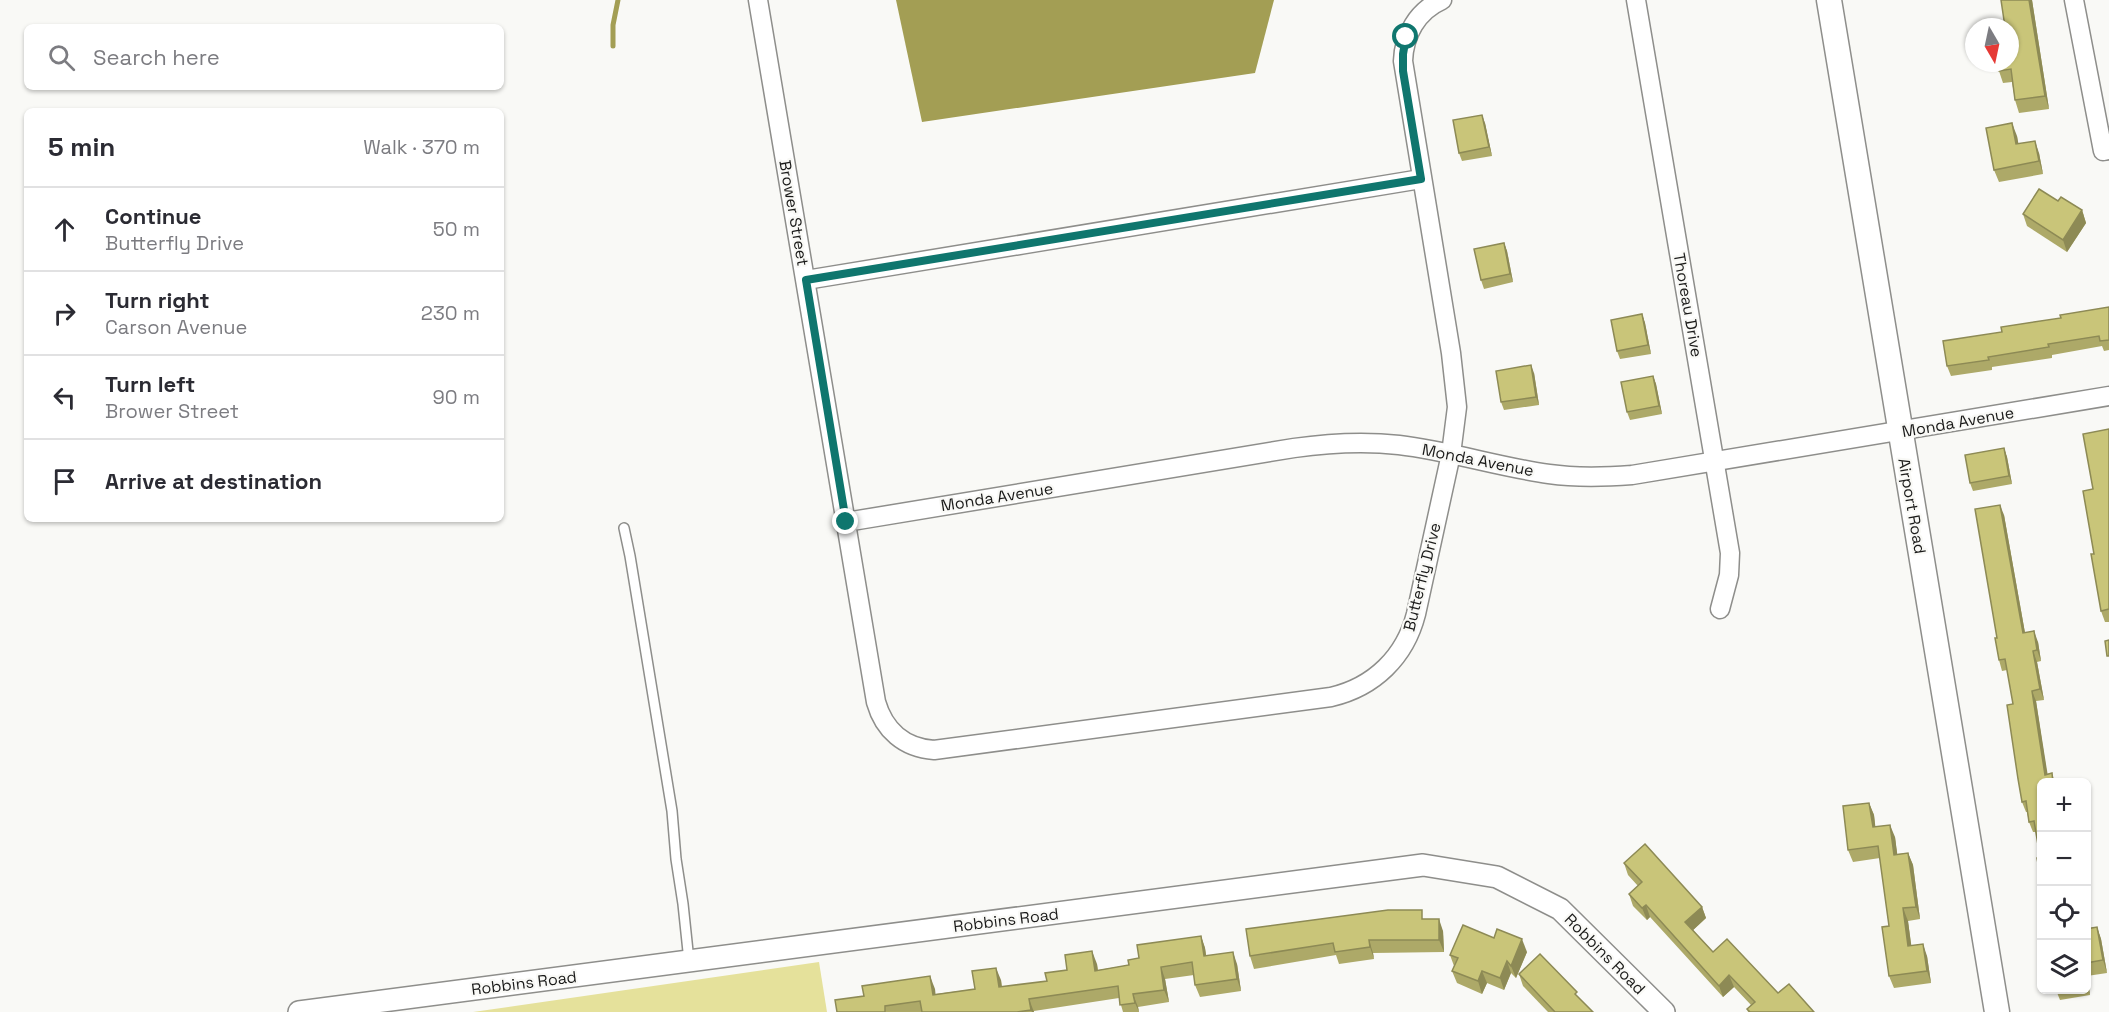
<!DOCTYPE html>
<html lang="en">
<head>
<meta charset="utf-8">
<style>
	body { margin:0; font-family:"Space Grotesk",sans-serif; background:#f7f7f7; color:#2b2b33 }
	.controls { position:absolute; right:18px; bottom:18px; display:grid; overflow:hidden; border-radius:9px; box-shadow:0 2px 4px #0004 }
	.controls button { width:54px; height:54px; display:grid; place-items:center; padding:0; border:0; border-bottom:2px solid #e1e1e2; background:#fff; color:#2b2b33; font:30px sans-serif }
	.compass { position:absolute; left:1965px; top:18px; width:54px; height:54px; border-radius:50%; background:#fff; box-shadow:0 2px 4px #0004; rotate:171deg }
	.stop { position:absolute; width:18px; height:18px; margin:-14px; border:4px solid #0f766e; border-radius:50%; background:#fff }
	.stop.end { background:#0f766e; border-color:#fff; box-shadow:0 2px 6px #0008 }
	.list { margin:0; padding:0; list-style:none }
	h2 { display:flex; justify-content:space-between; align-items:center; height:78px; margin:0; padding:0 24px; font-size:26px }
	h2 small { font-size:20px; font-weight:400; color:#7c7c81 }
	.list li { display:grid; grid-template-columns:39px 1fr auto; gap:18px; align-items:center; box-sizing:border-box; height:84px; padding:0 24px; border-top:2px solid #e1e1e2 }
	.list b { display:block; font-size:22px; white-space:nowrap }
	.list p { margin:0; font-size:20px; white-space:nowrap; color:#7c7c81 }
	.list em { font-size:20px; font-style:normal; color:#7c7c81 }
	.icon { flex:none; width:33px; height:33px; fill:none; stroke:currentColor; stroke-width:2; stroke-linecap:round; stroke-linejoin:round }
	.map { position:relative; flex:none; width:2109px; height:1012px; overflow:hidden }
	.search { position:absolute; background:#fff; box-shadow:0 2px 4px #0004; left:24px; top:24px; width:480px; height:66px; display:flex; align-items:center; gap:15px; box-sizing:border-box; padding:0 21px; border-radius:9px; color:#7c7c81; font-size:22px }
	.panel { position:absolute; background:#fff; box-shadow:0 2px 4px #0004; left:24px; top:108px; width:480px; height:414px; border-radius:9px }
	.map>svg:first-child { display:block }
	.green { fill:#e5e19b }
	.water { fill:#a39e54 }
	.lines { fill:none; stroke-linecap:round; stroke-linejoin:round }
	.stream { stroke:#a39e54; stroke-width:5 }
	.service-casing { stroke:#8e8e8b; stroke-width:12 }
	.minor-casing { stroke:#8e8e8b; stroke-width:21 }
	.tertiary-casing { stroke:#8e8e8b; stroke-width:24 }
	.secondary-casing { stroke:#8e8e8b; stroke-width:27 }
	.service { stroke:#fff; stroke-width:9 }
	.minor { stroke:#fff; stroke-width:18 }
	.tertiary { stroke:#fff; stroke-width:21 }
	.secondary { stroke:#fff; stroke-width:24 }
	.wall { fill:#ada968 }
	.shaded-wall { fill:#8d8a55 }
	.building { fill:#c9c579; stroke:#8d8a55; stroke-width:1.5 }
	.route { stroke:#0f766e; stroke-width:8 }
	.labels { text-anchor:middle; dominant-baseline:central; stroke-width:4.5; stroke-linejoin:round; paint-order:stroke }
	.street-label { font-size:16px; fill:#1a1a19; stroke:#f9f9f6 }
</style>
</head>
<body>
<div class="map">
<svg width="2109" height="1012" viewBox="0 0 2109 1012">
	<rect width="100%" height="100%" fill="#f9f9f6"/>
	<!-- green -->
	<path class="green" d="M819 962 827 1012H473Z"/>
	<!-- water -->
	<path class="water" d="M896 0H1274L1255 73 922 122Z"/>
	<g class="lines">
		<!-- stream -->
		<path class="stream" d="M613 46V25L618 0"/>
		<defs>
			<path id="service" d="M624 528 630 556 672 811 676 859 683 904 689 961"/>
			<g id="minor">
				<path d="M758 0 876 702C884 730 904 748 934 750L1331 697C1374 687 1405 657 1416 614L1451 454 1457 407 1451 353 1403 61C1404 35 1417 11 1442 0"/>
				<path d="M1636 0 1730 553 1729 575 1720 609"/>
				<path d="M2074 0 2103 151 2109 150"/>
				<path d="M806 280 1421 179"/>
				<path d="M846 522 1294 448C1329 443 1364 441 1399 445 1450 451 1499 467 1549 474 1577 478 1605 477 1632 475L2109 396"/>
			</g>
			<path id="tertiary" d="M299 1012 1423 865 1497 877 1560 909 1664 1012"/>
			<path id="secondary" d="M1829 0 1997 1012"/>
		</defs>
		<!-- service casing -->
		<use href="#service" class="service-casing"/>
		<!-- minor casing -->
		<use href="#minor" class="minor-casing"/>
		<!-- tertiary casing -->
		<use href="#tertiary" class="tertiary-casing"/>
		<!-- secondary casing -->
		<use href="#secondary" class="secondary-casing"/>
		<!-- service -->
		<use href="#service" class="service"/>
		<!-- minor -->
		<use href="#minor" class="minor"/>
		<!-- tertiary -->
		<use href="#tertiary" class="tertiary"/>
		<!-- secondary -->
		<use href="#secondary" class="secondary"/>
	</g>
	<!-- wall -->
	<g class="wall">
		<path d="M2032 0 2049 109 2019 113 2015 100 2012 82 2003 83 1999 71 2010 63Z"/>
		<path d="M1485 123 1492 156 1462 161 1459 153Z"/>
		<path d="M2017 136 2018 144 2039 153 2043 174 1999 182 1994 170Z"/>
		<path d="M2058 201 2082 210 2086 223 2067 252 2027 226 2023 214Z"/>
		<path d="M1504 243 1507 251 1513 282 1484 289 1481 280Z"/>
		<path d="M2109 307V350L2104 351 2102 346 2052 355V358L1992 367V370L1951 376 1947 366 2002 332Z"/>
		<path d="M1642 314 1645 323 1651 354 1620 359 1617 351Z"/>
		<path d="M1534 373 1539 405 1504 410 1501 402Z"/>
		<path d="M1653 376 1656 384 1662 414 1630 420 1627 412Z"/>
		<path d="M2109 429V622H2105L2101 611 2094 554 2093 489Z"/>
		<path d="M2004 448 2007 457 2012 484 1973 491 1970 483Z"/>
		<path d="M2004 515 2025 633 2038 642 2041 661 2037 662 2044 700 2036 701 2047 774 2052 773 2055 783H2042L2040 857 2036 832H2033L2029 822 2027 812H2026L2022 802 2013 704 2007 670 2002 671 1999 660 1997 638Z"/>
		<path d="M1869 803 1874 815 1875 827 1895 837 1897 854 1908 853 1913 865 1920 919 1908 921 1911 945 1927 956 1931 983 1894 988 1889 976V926L1880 858 1853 862 1848 850Z"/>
		<path d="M1624 863 1702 907 1706 918 1693 930 1713 952 1778 993 1814 1012H1748L1747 1009 1751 1005 1734 987 1723 997 1650 917 1647 920 1633 906 1629 894 1638 886 1628 875Z"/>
		<path d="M1425 919 1443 931 1444 952 1373 953 1374 959 1339 964 1336 955 1254 969 1250 956Z"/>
		<path d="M2097 927 2101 939 2107 973 2087 976 2090 995 2060 1000 2056 990H2086V929Z"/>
		<path d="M1201 936 1205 948 1206 956 1237 964 1241 991 1200 997 1195 985 1194 975 1165 979 1169 1002 1138 1007 1139 1012H1123L1119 998 1034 1011V1012H837L935 989V994L975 989 1001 980 1002 987 1047 981 1067 970 1097 964 1098 970 1129 965 1139 958Z"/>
		<path d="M1527 952 1516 978 1511 973 1504 990 1487 983 1482 994 1457 983 1452 971 1454 966 1450 955Z"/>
		<path d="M1519 974 1578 997 1593 1012H1548L1523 986Z"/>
	</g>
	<!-- shaded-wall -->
	<g class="shaded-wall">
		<path d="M2029 0H2032L2049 109 2045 96Z"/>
		<path d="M1482 115 1485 123 1492 156 1489 147Z"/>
		<path d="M2012 123 2017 136 2021 157 2016 144Z"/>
		<path d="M2035 141 2039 153 2043 174 2039 161Z"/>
		<path d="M2082 210 2086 223 2067 252 2063 240Z"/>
		<path d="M1504 243 1507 251 1513 282 1510 274Z"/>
		<path d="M1642 314 1645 323 1651 354 1648 345Z"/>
		<path d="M1531 365 1534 373 1539 405 1536 397Z"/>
		<path d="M1653 376 1656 384 1662 414 1659 406Z"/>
		<path d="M2004 448 2007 457 2012 484 2009 476Z"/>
		<path d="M2000 505 2004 515 2027 644 2023 633Z"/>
		<path d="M2034 631 2038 642 2041 661 2037 650Z"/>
		<path d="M2033 651 2037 662 2044 700 2040 689Z"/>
		<path d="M2032 691 2036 701 2049 783 2045 775Z"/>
		<path d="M1869 803 1874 815 1877 840 1873 827Z"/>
		<path d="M1890 825 1895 837 1899 867 1894 855Z"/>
		<path d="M1908 853 1913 865 1920 919 1916 907Z"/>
		<path d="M1646 905 1650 917 1647 920 1642 908Z"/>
		<path d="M1702 907 1706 918 1690 933 1685 922Z"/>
		<path d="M1903 908 1908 921 1913 958 1908 946Z"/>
		<path d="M1439 919 1443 931 1444 952 1439 940Z"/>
		<path d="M2097 927 2101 939 2107 973 2103 960Z"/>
		<path d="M1201 936 1205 948 1208 968 1204 956Z"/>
		<path d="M1522 939 1527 952 1516 978 1511 966Z"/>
		<path d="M1369 940 1373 953 1374 959 1370 947Z"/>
		<path d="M1923 944 1927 956 1931 983 1927 971Z"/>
		<path d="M1092 951 1097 964 1099 983 1095 971Z"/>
		<path d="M1233 952 1237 964 1241 991 1237 979Z"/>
		<path d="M1507 961 1511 973 1504 990 1500 978Z"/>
		<path d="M1161 967 1165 979 1169 1002 1164 990Z"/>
		<path d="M996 968 1001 980 1003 1000 999 987Z"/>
		<path d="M1482 971 1487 983 1482 994 1478 981Z"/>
		<path d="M1729 975 1734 987 1723 997 1719 986Z"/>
		<path d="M2086 975 2087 976 2090 995 2086 985Z"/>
		<path d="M930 976 935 989 937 1007 933 995Z"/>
		<path d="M1133 994 1138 1007 1139 1012 1135 1003Z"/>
		<path d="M1029 999 1034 1012H1032L1031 1010Z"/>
	</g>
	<!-- building -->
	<g class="building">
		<path d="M2001 0H2029L2045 96 2015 100 2011 69 1999 71 1997 63H2010V27H2005Z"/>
		<path d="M1482 115 1489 147 1459 153 1453 120Z"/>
		<path d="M2012 123 2016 144 2035 141 2039 161 1994 170 1986 128Z"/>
		<path d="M2039 189 2058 201 2061 197 2082 210 2063 240 2023 214Z"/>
		<path d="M1504 243 1510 274 1481 280 1474 249Z"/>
		<path d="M2109 307V340L2100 341 2099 336 2048 344 2049 347 1988 357 1989 360 1947 366 1943 341 2002 332 2001 327 2061 318 2060 315Z"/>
		<path d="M1642 314 1648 345 1617 351 1611 320Z"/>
		<path d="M1531 365 1536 397 1501 402 1496 371Z"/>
		<path d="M1653 376 1659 406 1627 412 1621 382Z"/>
		<path d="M2109 429V609L2101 611 2091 554H2094L2083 491 2093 489 2083 434Z"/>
		<path d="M2004 448 2009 476 1970 483 1965 455Z"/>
		<path d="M2000 505 2023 633 2034 631 2037 650 2033 651 2040 689 2032 691 2045 775 2052 773 2053 783H2042V885L2037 858 2040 857 2034 821 2029 822 2026 801 2022 802 2018 779 2007 705 2013 704 2005 659 1999 660 1995 638H1997L1975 509Z"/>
		<path d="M2109 640V656H2107L2105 641Z"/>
		<path d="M1869 803 1873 827 1890 825 1894 855 1908 853 1916 907 1903 908 1908 946 1923 944 1927 971 1889 976 1882 927 1889 926 1878 846 1848 850 1843 806Z"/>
		<path d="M1645 844 1702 907 1685 922 1713 952 1727 939 1778 993 1789 984 1814 1012H1750L1747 1009 1755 1002 1729 975 1719 986 1646 905 1642 908 1629 894 1642 882 1624 863Z"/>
		<path d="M1388 910H1422V919H1439V940H1369L1370 947 1335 952 1333 943 1250 956 1246 929Z"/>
		<path d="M1463 925 1494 938 1497 929 1522 939 1511 966 1507 961 1500 978 1482 971 1478 981 1452 971 1458 958 1450 955Z"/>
		<path d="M2097 927 2103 960 2086 963V929Z"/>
		<path d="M1201 936 1204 956 1233 952 1237 979 1195 985 1192 962 1161 967 1164 990 1133 994 1135 1003 1120 1005 1118 986 1029 999 1031 1010 1017 1012H922L920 1001 885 1006V1012H837L835 1000 864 996 862 986 930 976 933 995 975 989 972 971 996 968 999 987 1047 981 1045 973 1067 970 1065 955 1092 951 1095 971 1129 965 1128 960 1139 958 1137 945Z"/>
		<path d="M1540 954 1577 992 1575 994 1593 1012H1555L1519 974Z"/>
	</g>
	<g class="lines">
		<!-- route -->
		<path class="route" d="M846 522 806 280 1421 179 1403 71V54L1406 37"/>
	</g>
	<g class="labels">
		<!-- street labels -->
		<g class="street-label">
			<text transform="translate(794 213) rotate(80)">Brower Street</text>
			<text transform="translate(1688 305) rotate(80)">Thoreau Drive</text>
			<text transform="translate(1958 422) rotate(-10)">Monda Avenue</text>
			<text transform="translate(1478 460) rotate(11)">Monda Avenue</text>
			<text transform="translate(997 497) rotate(-9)">Monda Avenue</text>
			<text transform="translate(1912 506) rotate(80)">Airport Road</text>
			<text transform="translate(1422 577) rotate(-76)">Butterfly Drive</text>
			<text transform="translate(1006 920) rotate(-7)">Robbins Road</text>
			<text transform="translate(1605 954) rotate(45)">Robbins Road</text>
			<text transform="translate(524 983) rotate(-7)">Robbins Road</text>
		</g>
	</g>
</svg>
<div class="controls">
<button>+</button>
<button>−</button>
<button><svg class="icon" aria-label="locate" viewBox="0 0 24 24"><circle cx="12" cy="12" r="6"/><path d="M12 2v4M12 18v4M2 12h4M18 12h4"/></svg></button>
<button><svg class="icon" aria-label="layers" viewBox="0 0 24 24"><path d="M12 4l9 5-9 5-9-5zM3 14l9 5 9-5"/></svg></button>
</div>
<svg class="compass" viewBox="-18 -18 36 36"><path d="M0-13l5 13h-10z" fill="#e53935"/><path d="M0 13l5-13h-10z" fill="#7c7c81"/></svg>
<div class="stop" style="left:1406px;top:37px"></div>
<div class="stop end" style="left:846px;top:522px"></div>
<div class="search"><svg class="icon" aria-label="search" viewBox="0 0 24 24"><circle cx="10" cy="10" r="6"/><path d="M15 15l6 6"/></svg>Search here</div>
<section class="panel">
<h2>5 min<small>Walk · 370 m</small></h2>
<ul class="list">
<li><svg class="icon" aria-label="ahead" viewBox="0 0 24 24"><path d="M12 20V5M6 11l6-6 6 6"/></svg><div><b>Continue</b><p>Butterfly Drive</p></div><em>50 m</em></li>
<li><svg class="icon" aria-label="right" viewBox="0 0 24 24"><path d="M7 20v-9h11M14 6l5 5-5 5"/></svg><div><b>Turn right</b><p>Carson Avenue</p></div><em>230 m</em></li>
<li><svg class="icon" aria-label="left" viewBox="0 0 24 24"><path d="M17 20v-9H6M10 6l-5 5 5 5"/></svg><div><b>Turn left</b><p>Brower Street</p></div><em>90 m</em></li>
<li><svg class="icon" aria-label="arrive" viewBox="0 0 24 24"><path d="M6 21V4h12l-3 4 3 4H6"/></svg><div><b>Arrive at destination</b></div></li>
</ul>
</section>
</div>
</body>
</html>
